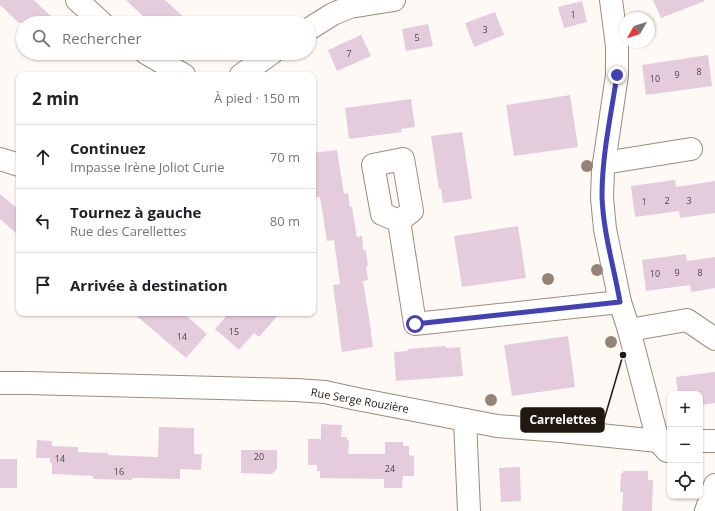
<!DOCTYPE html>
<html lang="fr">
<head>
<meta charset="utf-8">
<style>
	body { margin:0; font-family:"Open Sans",sans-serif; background:#f2f2f2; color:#202124 }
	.controls { position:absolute; right:12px; bottom:12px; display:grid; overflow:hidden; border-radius:8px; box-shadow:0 1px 3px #0004 }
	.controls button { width:36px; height:36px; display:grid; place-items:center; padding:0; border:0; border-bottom:1px solid #e0e0e0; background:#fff; color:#202124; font:20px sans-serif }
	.compass { position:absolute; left:619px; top:12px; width:36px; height:36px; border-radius:50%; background:#fff; box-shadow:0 1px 3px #0004; rotate:231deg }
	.stop { position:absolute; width:12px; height:12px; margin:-9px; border:3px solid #4241b6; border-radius:50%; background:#fff }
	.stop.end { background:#4241b6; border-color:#fff; box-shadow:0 1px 4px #0008 }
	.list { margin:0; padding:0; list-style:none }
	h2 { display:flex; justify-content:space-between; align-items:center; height:52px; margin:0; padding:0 16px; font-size:17px }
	h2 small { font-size:13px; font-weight:400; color:#757577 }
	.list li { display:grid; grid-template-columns:26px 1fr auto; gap:12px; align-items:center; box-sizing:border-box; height:64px; padding:0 16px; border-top:1px solid #e0e0e0 }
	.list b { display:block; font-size:15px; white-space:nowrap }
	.list p { margin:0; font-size:13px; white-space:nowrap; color:#757577 }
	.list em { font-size:13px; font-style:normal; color:#757577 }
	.icon { flex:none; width:22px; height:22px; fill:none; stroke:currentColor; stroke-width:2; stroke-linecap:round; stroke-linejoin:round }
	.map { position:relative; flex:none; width:715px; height:511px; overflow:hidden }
	.search { position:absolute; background:#fff; box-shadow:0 1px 3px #0004; left:16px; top:16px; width:300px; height:44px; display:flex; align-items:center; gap:10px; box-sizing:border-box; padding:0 14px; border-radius:22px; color:#757577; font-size:15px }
	.panel { position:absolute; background:#fff; box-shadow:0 1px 3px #0004; left:16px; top:72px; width:300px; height:244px; border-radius:8px }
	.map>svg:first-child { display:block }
	.building { fill:#e5ccdd }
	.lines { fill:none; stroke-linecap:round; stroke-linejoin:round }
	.minor-casing { stroke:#a08a79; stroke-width:24 }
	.minor { stroke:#fff; stroke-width:22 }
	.tree { fill:#958475 }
	.route { stroke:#4241b6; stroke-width:5 }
	.labels { text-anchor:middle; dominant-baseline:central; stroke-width:3; stroke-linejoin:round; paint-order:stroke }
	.number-label { font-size:9px; fill:#514544 }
	.street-label { font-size:11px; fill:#201811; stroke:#fff }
	.leader { fill:none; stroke:#201811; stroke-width:1.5 }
	.callout-dot { fill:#201811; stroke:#fff; stroke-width:1.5 }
	.callout { fill:#201811; stroke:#201811; stroke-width:1.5 }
	.callout-label { font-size:12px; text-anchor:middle; font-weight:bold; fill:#fff }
</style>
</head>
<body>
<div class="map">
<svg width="715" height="511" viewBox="0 0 715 511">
	<rect width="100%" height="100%" fill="#fef9f5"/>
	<!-- building -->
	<g class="building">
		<path d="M0 0H34L58 23H19L0 5Z"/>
		<path d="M126 0H165L190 23H150Z"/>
		<path d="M653 0H704L705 1 661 18Z"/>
		<path d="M582 1 587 22 564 28 558 7Z"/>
		<path d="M495 12 504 35 474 47 465 23Z"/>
		<path d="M428 24 433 46 406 51 402 29Z"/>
		<path d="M361 35 371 56 337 71 328 50Z"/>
		<path d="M708 55 712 86 646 95 642 65Z"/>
		<path d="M570 95 578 147 514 156 506 105Z"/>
		<path d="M411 99 415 127 401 129 402 132 349 139 345 108Z"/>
		<path d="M462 132 472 199 443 203 441 189H439L431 136Z"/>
		<path d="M337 150 344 194 348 193 350 207H352L357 237 362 236 363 250H366L368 266H366L368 280 363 281 370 324 373 347 342 352 333 285 340 284 334 240 327 241 320 197 313 198V153Z"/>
		<path d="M675 180 676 187 715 181V213L680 218 679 211 635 217 631 186Z"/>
		<path d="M0 194 19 210V236L0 219Z"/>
		<path d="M518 226 526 278 462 287 454 236Z"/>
		<path d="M686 254 687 261 715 257V288L691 292 690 285 646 291 642 260Z"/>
		<path d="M133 313H183L207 334 186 358Z"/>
		<path d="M229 313H280L259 337 254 333 239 350 215 329Z"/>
		<path d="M568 336 575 387 512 396 504 345Z"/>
		<path d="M446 346V348L460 347 463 376 396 381 394 352 408 351V349Z"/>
		<path d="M715 372V403L700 405V394H678L676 377Z"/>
		<path d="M321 424 342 425 341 437H347V440H349L348 454H385V442H403V446H409V455L414 456V476H403L402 488H384V479L320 478V471H317V465H308V439H321Z"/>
		<path d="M159 427 194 428V454H202L201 470 180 469V479L145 478H132V480L93 479V476L52 474V463H50V458H36L37 440 52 441V446L78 447V452L108 453V455L158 457Z"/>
		<path d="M241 450H277V469L272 474 241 473Z"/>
		<rect x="0" y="459" width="17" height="29"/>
		<path d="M520 467 521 501 501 502 499 468Z"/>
		<path d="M623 471H648V480H653L652 511H622L623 492H620L621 473H623Z"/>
	</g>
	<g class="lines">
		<defs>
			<g id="minor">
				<path d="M77 0 102 23"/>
				<path d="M611 0 617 46V75L603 170 602 198 605 229 620 302 629 330 658 441 667 451"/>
				<path d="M309 29 333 14 350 7 394 0"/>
				<path d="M146 53 184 75"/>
				<path d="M241 75 272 53"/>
				<path d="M0 159 19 165"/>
				<path d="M403 159 412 211 399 221 382 214 373 165Z"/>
				<path d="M604 163 691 149"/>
				<path d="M399 221 415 324 620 302"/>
				<path d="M629 330 687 320 715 339"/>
				<path d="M0 383H28L296 390 325 392 357 399 497 426 561 431 658 441H670"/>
				<path d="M465 420 469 511"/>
				<path d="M700 441H715"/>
				<path d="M706 511 715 485"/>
			</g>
		</defs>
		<!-- minor casing -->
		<use href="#minor" class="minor-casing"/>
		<!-- minor -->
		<use href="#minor" class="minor"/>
	</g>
	<!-- trees -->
	<g class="tree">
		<circle cx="587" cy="166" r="6"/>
		<circle cx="597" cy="270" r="6"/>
		<circle cx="548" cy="279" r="6"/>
		<circle cx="611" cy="342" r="6"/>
		<circle cx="491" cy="400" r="6"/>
	</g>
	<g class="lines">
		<!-- route -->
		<path class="route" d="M415 324 620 302C614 267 603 232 602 196 602 155 611 115 617 75"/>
	</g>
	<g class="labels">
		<!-- number labels -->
		<g class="number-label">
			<text x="573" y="14">1</text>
			<text x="485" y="29">3</text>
			<text x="417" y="37">5</text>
			<text x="349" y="53">7</text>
			<text x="699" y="71">8</text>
			<text x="677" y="74">9</text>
			<text x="655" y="78">10</text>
			<text x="667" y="200">2</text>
			<text x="689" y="200">3</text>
			<text x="644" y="201">1</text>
			<text x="677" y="272">9</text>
			<text x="700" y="272">8</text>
			<text x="655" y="273">10</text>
			<text x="234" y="331">15</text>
			<text x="182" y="336">14</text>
			<text x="259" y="456">20</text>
			<text x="60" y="458">14</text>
			<text x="390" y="468">24</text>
			<text x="119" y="471">16</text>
		</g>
		<!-- street labels -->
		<g class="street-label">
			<text transform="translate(360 400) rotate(10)">Rue Serge Rouzière</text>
		</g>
	</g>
	<!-- callouts -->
	<path class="leader" d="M623 355L604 420"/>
	<circle class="callout-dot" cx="623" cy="355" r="4"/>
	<rect class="callout" x="521" y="408" width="83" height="24" rx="4"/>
	<g class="callout-label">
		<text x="563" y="424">Carrelettes</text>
	</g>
</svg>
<div class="controls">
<button>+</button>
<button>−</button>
<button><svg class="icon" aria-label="locate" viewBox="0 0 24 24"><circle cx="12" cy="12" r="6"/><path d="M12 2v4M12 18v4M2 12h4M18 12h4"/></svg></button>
</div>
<svg class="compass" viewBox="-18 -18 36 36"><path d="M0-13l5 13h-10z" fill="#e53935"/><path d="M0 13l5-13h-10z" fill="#757577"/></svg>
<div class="stop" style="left:415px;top:324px"></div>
<div class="stop end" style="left:617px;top:75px"></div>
<div class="search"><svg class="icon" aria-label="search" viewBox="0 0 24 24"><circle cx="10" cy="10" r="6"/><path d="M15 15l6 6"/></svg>Rechercher</div>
<section class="panel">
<h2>2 min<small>À pied · 150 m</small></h2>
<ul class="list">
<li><svg class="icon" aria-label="ahead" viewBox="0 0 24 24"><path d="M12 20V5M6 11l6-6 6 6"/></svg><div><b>Continuez</b><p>Impasse Irène Joliot Curie</p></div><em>70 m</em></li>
<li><svg class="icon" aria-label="left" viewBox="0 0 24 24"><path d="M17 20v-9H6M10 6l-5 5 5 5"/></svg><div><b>Tournez à gauche</b><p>Rue des Carellettes</p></div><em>80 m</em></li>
<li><svg class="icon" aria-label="arrive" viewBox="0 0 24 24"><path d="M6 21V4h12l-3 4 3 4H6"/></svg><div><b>Arrivée à destination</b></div></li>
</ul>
</section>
</div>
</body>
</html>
